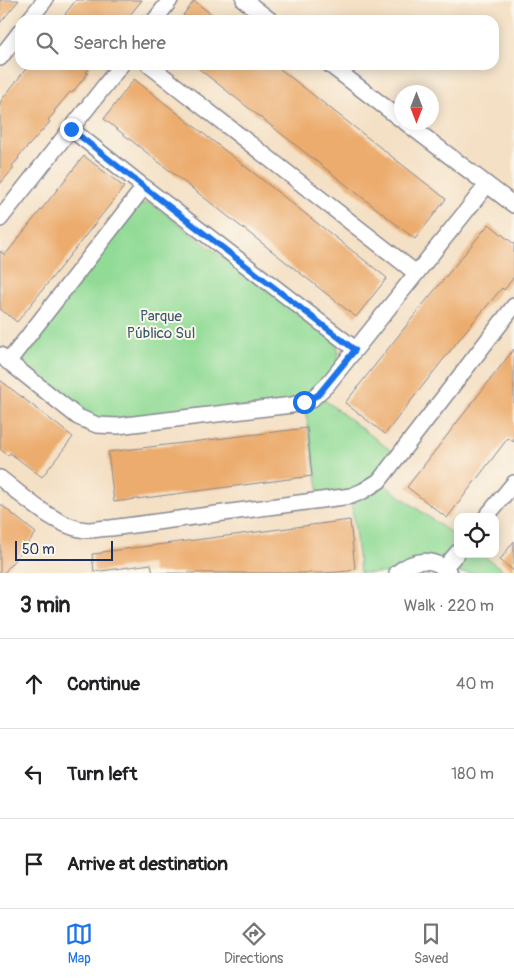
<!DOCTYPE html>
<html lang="en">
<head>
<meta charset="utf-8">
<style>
	body { margin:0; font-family:Pangolin,sans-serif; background:#f2f2f2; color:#202124 }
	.controls { position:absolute; right:15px; bottom:15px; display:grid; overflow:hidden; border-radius:10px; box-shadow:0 2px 12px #0003 }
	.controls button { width:45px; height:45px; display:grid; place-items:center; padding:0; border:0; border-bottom:1px solid #e0e0e0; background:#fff; color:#202124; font:25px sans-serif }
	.compass { position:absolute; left:394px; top:85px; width:45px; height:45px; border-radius:50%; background:#fff; box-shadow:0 2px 12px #0003; rotate:180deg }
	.scale { position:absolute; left:15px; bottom:12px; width:98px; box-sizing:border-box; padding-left:5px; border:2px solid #1b2f5e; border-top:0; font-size:14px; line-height:18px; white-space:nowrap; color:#1b2f5e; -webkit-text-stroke:4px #fbf7ec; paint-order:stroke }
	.stop { position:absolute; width:15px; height:15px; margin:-11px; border:4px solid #1a73e8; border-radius:50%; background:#fff }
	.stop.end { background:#1a73e8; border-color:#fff; box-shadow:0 1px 5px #0008 }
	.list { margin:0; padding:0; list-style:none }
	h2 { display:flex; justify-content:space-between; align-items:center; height:65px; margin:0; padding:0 20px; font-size:21px }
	h2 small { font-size:16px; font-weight:400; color:#757577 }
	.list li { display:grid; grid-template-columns:32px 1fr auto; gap:15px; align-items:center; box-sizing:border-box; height:90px; padding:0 20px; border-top:1px solid #e0e0e0 }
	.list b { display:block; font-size:19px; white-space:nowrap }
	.list em { font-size:16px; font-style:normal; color:#757577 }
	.icon { flex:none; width:28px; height:28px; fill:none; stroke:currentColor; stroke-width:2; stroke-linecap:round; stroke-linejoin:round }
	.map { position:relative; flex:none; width:514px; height:573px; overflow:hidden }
	.search { position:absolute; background:#fff; box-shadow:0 2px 12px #0003; left:15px; right:15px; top:15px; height:55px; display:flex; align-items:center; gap:12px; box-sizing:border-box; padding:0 18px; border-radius:15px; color:#757577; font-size:19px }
	.sheet { height:335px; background:#fff }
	nav { display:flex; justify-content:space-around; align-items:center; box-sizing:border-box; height:70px; border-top:1px solid #e0e0e0; background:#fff; font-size:14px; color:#757577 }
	nav a { display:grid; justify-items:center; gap:2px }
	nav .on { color:#1a73e8 }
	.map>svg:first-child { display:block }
	.green { fill:#92db96; stroke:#56857a }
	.building { fill:#ecac6d }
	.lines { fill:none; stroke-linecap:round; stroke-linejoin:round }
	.street-casing { stroke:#888891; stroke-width:18 }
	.street { stroke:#fff; stroke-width:15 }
	.route { stroke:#1a73e8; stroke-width:6 }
	.labels { text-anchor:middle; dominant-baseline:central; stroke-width:4; stroke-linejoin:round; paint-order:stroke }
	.park-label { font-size:15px; fill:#395a6c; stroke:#fbf7ec }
</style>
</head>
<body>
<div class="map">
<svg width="514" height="573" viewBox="0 0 514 573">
	<rect width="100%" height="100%" fill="#fbf7ec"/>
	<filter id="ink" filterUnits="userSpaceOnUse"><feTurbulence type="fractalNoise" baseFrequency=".02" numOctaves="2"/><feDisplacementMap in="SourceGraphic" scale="10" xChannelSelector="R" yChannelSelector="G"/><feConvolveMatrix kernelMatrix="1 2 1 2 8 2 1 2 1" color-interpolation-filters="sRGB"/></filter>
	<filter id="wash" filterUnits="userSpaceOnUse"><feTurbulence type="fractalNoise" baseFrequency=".0096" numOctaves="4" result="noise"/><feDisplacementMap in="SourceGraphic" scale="20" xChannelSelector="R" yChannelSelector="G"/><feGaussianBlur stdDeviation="1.12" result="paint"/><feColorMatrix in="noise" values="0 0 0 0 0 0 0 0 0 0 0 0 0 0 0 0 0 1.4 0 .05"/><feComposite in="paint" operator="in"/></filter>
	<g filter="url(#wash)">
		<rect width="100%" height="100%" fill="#f4e0c4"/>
		<!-- green -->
		<path class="green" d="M148 203 155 206 336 343 339 352 337 362 318 395 398 456 379 481 458 538V554H481L507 573H449L436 563 397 573H360L351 497 320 500 304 402 119 420 99 419 84 413 24 366 23 354 140 205Z"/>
		<g id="blocks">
			<!-- building -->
			<g class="building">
				<path d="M0 0H19L0 23Z"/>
				<path d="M76 0H142L126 20H64L67 16 65 14Z"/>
				<path d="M194 1 202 7 219 20H190L183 15Z"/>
				<path d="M29 65H92L86 72 88 73 72 93 70 92 54 111 55 112 48 120 50 122 18 157 19 158 12 166 14 168 0 184V102Z"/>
				<path d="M194 65H275L446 199 415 239Z"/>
				<path d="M134 79 387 278 356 317 104 119Z"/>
				<path d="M84 156 124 187 17 322 0 309V251L5 255Z"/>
				<path d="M489 224 514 244V277L504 290 502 288 464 333 385 434 345 403 429 297Z"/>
				<path d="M514 349V442L508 438 447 518 407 487Z"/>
				<path d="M0 380 73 437 42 477 10 453 8 456 0 449Z"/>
				<path d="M307 428 312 476 114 502 108 452Z"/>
				<path d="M0 504 36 533 4 573H0Z"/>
				<path d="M350 520 355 569 349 571 324 573H153L151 564 94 572 92 554 102 553V552Z"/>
				<path d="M514 541V571L500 560Z"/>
			</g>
		</g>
	</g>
	<g filter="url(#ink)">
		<use href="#blocks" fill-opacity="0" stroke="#888891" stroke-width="1"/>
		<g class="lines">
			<defs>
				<g id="street">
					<path d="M244 0 270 20"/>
					<path d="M29 20 45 0"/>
					<path d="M155 20 170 0"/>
					<path d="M0 58 20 32"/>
					<path d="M149 65 416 273"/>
					<path d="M330 65 402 120"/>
					<path d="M405 122 514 205"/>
					<path d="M71 129 144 187 355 349"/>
					<path d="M0 219 121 65"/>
					<path d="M0 355 78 417 97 425 117 426 292 405 311 400 327 385 487 185"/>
					<path d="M8 362 144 187"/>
					<path d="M0 478C23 496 57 528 87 530 95 530 103 528 111 528L351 496 363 491 379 481 514 306"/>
					<path d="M486 517 514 483"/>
					<path d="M444 568 458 552"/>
					<path d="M397 573C413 559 434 556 449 573"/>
				</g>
			</defs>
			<!-- street casing -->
			<use href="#street" class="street-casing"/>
			<!-- street -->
			<use href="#street" class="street"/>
		</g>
	</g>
	<g class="lines" filter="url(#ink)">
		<!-- route -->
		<path class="route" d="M71 129 144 187 355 350 318 395 304 402"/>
	</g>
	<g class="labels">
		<!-- park labels -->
		<g class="park-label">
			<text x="161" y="316">Parque<tspan x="161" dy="17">Público Sul</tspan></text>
		</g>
	</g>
</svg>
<div class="controls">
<button><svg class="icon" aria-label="locate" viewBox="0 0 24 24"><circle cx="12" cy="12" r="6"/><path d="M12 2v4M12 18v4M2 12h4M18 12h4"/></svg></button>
</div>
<svg class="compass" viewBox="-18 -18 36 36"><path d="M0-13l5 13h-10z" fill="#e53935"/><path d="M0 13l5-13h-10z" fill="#757577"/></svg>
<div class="scale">50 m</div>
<div class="stop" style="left:304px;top:402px"></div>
<div class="stop end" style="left:71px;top:129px"></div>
<div class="search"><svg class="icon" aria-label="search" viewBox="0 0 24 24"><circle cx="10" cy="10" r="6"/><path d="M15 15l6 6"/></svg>Search here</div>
</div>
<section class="sheet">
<h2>3 min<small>Walk · 220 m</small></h2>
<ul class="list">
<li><svg class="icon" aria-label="ahead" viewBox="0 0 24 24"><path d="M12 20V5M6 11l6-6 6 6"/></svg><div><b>Continue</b></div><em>40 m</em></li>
<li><svg class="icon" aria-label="left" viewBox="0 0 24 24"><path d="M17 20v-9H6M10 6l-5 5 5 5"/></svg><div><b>Turn left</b></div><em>180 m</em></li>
<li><svg class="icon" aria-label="arrive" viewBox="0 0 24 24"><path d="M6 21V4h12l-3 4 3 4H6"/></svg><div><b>Arrive at destination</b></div></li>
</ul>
</section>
<nav>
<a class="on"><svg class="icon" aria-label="map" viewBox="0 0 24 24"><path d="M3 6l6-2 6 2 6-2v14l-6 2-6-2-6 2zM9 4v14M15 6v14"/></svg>Map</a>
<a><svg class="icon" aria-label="directions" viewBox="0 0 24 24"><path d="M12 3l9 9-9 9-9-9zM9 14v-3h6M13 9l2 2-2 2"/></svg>Directions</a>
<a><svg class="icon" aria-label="saved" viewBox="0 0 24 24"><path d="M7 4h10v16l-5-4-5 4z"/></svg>Saved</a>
</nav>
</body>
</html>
